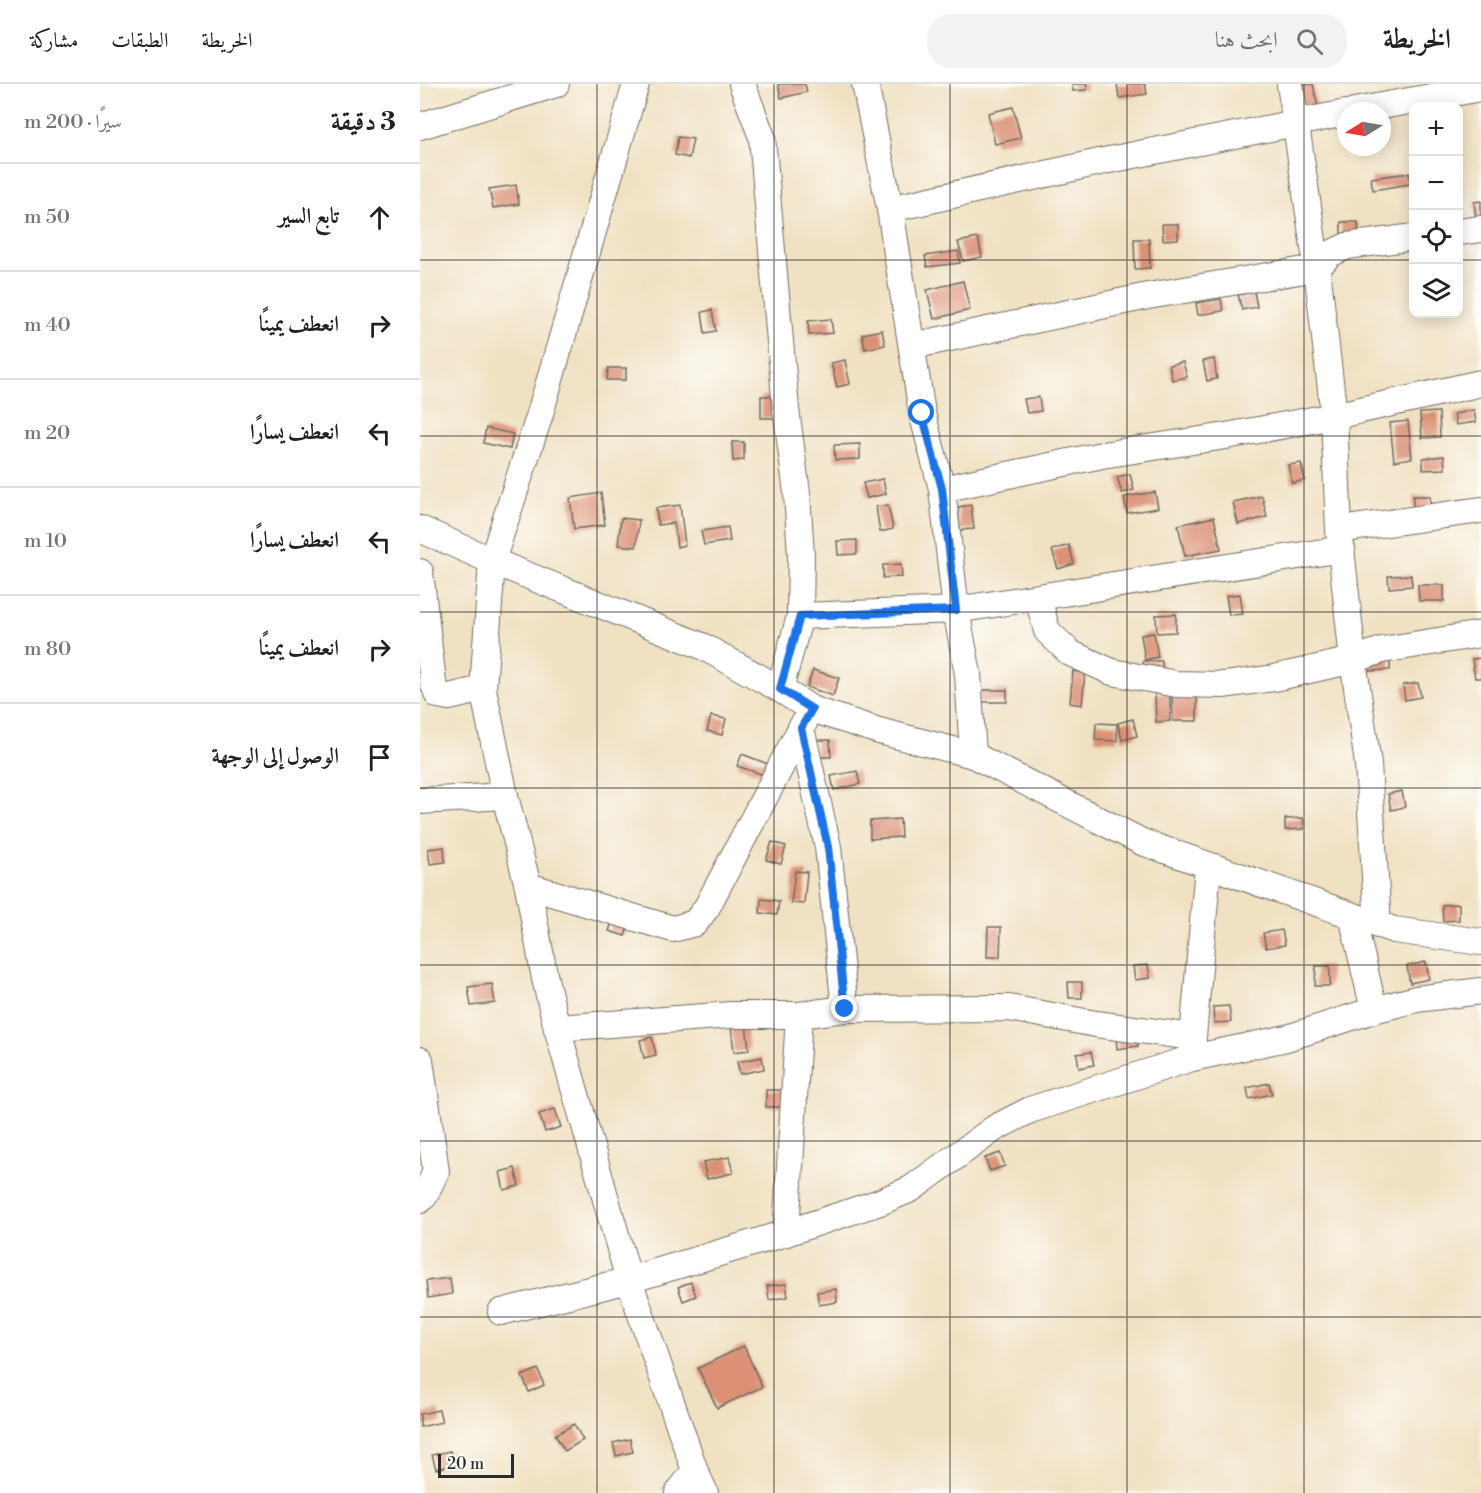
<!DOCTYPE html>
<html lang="ar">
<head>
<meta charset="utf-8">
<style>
	body { margin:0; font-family:"Libre Bodoni",Amiri,serif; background:#f2f2f2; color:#202124; direction:rtl }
	.controls { position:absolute; right:18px; top:18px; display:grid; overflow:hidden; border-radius:12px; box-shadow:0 3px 15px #0003 }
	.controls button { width:54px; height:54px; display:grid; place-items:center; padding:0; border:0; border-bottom:2px solid #e0e0e0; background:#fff; color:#202124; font:30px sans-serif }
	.compass { position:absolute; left:917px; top:18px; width:54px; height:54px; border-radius:50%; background:#fff; box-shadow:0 3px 15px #0003; rotate:259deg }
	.scale { position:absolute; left:18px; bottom:15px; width:76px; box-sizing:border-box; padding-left:6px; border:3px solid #2b2b2b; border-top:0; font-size:16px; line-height:21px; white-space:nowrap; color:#2b2b2b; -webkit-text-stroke:4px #fdfcf7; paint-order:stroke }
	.stop { position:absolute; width:18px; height:18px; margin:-14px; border:4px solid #1a73e8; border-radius:50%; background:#fff }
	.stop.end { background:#1a73e8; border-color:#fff; box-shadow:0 2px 6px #0008 }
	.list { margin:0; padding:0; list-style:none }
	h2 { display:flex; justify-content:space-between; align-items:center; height:78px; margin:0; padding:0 24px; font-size:26px }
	h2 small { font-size:20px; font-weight:400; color:#757577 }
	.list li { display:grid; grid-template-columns:39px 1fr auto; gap:18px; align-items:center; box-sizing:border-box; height:108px; padding:0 24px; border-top:2px solid #e0e0e0 }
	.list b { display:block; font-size:22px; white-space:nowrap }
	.list em { font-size:20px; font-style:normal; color:#757577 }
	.icon { flex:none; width:33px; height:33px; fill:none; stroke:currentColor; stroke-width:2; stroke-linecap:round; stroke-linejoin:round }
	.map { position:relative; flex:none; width:1061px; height:1409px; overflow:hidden; direction:ltr }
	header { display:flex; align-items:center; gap:36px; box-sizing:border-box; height:84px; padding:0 30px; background:#fff; border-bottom:2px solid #e0e0e0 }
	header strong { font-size:28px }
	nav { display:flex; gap:33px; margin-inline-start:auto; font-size:21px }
	.search { width:420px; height:54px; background:#f2f2f2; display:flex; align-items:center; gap:15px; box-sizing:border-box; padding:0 21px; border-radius:24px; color:#757577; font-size:22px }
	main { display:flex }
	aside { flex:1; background:#fff }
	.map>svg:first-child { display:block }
	.building { fill:#dc9177 }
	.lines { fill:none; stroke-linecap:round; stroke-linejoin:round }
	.minor-casing { stroke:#706b60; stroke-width:28 }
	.minor { stroke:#fff; stroke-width:26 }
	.route { stroke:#1a73e8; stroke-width:8 }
	.grid { fill:none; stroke:#2b2b2b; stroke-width:1.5; stroke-opacity:0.55 }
</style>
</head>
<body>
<header>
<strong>الخريطة</strong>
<div class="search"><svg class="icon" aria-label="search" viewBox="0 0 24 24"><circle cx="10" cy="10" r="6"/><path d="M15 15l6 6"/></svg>ابحث هنا</div>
<nav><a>الخريطة</a><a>الطبقات</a><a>مشاركة</a></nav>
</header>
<main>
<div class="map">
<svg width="1061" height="1409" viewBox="0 0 1061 1409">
	<rect width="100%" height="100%" fill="#fdfcf7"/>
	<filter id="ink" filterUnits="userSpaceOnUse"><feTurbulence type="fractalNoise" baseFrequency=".0167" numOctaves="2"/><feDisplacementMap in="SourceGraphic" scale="12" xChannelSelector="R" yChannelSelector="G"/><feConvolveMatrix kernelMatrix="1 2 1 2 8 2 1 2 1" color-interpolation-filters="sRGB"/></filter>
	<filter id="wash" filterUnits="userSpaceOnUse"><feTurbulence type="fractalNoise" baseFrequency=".008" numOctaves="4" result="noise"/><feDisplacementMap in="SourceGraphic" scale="24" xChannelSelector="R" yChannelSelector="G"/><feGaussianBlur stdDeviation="1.35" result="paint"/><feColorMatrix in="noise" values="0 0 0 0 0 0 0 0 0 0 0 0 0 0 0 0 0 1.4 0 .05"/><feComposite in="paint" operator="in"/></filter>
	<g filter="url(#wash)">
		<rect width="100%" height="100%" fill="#f0e1c2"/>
		<g id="blocks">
			<!-- building -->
			<g class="building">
				<path d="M358 0H385L387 8 361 14Z"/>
				<path d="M652 0H667V6L653 7Z"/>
				<path d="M697 0H725L727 10 699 14Z"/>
				<path d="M875 0H893L898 24 882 28Z"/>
				<path d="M593 23 601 54 575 60 568 29Z"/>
				<path d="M258 53 273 55 269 74 255 71Z"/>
				<path d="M989 89 991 100 953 106 951 94Z"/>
				<path d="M96 101 99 120 73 124 69 105Z"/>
				<path d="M1061 117V135H1056L1054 118Z"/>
				<path d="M921 138H938L939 152H921Z"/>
				<path d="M742 140H758V155L743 156Z"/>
				<path d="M558 154 562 173 543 177 538 158Z"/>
				<path d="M714 155H729L730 184 715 185Z"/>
				<path d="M538 167 540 179 507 183 505 172Z"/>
				<path d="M543 197 550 226 514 235 507 206Z"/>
				<path d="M834 207 837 223 822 226 818 211Z"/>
				<path d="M801 215 803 227 778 231 776 219Z"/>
				<path d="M292 226 296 247 285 249 282 228Z"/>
				<path d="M411 235 413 249 389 251 388 237Z"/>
				<path d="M462 246 465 261 445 265 442 250Z"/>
				<path d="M794 275 797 295 787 297 783 277Z"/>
				<path d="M425 276 430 300 417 303 411 279Z"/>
				<path d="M763 278 767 293 752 296 749 281Z"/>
				<path d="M188 284H206V296H187Z"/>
				<rect x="341" y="312" width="15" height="22"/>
				<path d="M619 313 621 327 607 329 604 315Z"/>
				<path d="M1054 326 1056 338 1036 341 1034 330Z"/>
				<path d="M1019 328 1020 353 1002 354 1000 329Z"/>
				<path d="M988 337 992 374 974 377 970 339Z"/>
				<path d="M66 344 93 350 90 365 63 359Z"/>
				<path d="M312 358H324V376L313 377Z"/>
				<path d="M440 360V375L415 376 414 361Z"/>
				<path d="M1024 372 1025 385 1003 386V374Z"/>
				<path d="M881 379 885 396 872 399 868 381Z"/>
				<path d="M710 390 714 406 702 409 697 393Z"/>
				<path d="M463 395 466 410 447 414 443 399Z"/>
				<path d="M735 408 738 424 707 429 704 413Z"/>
				<path d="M181 409 185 441 154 445 150 414Z"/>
				<path d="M842 412 847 433 818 440 813 418Z"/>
				<path d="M993 412H1010L1011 428 993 429Z"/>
				<path d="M260 421 265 461 257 463 254 439 238 441 236 424Z"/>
				<path d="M468 421 473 445 460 448 456 423Z"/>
				<path d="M551 421 554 445 540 446 538 423Z"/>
				<path d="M794 433 801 465 765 472 758 441Z"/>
				<path d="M201 434 219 436 216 463 198 461Z"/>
				<path d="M308 443 310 457 284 461 281 447Z"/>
				<path d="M437 456V470L418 471 417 457Z"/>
				<path d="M649 461 654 480 638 485 632 466Z"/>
				<path d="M481 480 482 493 463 494V481Z"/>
				<path d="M991 491 992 502 969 504 968 492Z"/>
				<path d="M998 501H1024V517H999Z"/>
				<path d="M820 510 823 530 809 531 806 512Z"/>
				<path d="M756 530V548L737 549 736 531Z"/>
				<path d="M734 549 738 573 725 576 721 551Z"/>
				<path d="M947 573H970V586L947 587Z"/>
				<path d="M1061 574V594H1055L1052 575Z"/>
				<path d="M723 577H742V589L724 590Z"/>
				<path d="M393 586 419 594 413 612 387 603Z"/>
				<path d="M653 587 665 589 662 621 650 619Z"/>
				<path d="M998 599 1001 613 985 616 983 601Z"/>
				<rect x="559" y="606" width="28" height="12"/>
				<path d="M735 609H750V637L736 638Z"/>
				<path d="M752 610 777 611V637H753Z"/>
				<path d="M291 632 306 635 302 651 287 647Z"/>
				<path d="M713 635 717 652 702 656 698 639Z"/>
				<path d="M676 639 697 640V657L675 656Z"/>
				<path d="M395 656H410L411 673H396Z"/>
				<path d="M322 670 348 680 344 691 317 682Z"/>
				<path d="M437 687 440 700 414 706 411 692Z"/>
				<path d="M982 707 985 723 971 726 968 710Z"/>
				<path d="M883 734 884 745 865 746V735Z"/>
				<path d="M480 735 481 753 450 755V737Z"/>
				<path d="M352 758 366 762 361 780 346 776Z"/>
				<path d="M24 763 25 778 10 780 8 765Z"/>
				<path d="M375 787 387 788 384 820 371 819Z"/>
				<path d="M341 815 359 817 357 831 340 829Z"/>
				<path d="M1039 820V836L1023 837 1022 821Z"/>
				<path d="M194 832 210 837 205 852 189 847Z"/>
				<path d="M568 843H581L580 873H567Z"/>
				<path d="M862 846 865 861 846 864 843 849Z"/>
				<path d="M1006 878 1009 895 990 899 987 882Z"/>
				<path d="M728 881 730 894 715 896 713 882Z"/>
				<path d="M896 882H910V902H895Z"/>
				<path d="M648 898H662V914H649Z"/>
				<path d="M72 900 75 919 51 922 48 903Z"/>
				<path d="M809 922 811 938 794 939 793 923Z"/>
				<path d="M326 940 329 966 314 968 311 942Z"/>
				<path d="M716 951 718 962 697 965 696 954Z"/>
				<path d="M232 953 236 971 224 974 220 956Z"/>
				<path d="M671 968 674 981 659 984 657 970Z"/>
				<path d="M342 973 344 985 320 990 317 978Z"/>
				<path d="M849 999 852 1010 829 1015 827 1004Z"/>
				<path d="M346 1006H365L364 1023H346Z"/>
				<path d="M135 1025 141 1043 125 1048 119 1030Z"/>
				<path d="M580 1069 585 1082 570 1087 565 1074Z"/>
				<path d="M309 1073 313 1089 287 1095 283 1078Z"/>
				<path d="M95 1084 99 1102 84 1106 80 1088Z"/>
				<path d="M30 1194 32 1210 8 1214 6 1197Z"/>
				<path d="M271 1198 276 1212 263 1217 258 1203Z"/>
				<path d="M366 1200 368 1213 349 1216 347 1202Z"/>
				<path d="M416 1205 417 1218 399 1221 397 1208Z"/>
				<path d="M324 1262 342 1303 297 1324 278 1284Z"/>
				<path d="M118 1285 124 1301 109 1308 102 1292Z"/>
				<path d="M19 1326 22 1338 0 1343V1330Z"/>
				<path d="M154 1340 163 1356 145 1367 135 1351Z"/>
				<path d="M210 1355 213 1368 196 1372 193 1359Z"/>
				<path d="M30 1367 34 1381 16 1385 12 1371Z"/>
			</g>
		</g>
	</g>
	<g filter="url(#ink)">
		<use href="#blocks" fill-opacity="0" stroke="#706b60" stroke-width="1.5"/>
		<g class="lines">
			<defs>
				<g id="minor">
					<path d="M216 0 119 333 72 477 63 605 85 712 108 802 125 895 137 944 209 1196 275 1387 285 1409"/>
					<path d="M322 0 342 53 366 325 377 409 381 471 380 532 360 605"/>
					<path d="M445 0 470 125 502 329 522 405 536 526 548 590 553 671"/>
					<path d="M870 0 897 184 914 332 919 446 933 576 948 680 958 841"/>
					<path d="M934 27 1061 4"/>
					<path d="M0 42 136 0"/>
					<path d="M470 125 684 77 926 29"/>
					<path d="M1038 148 1061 145"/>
					<path d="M492 262 728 212 897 184 910 170 927 162 994 153"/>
					<path d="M522 405 682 371 806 352 914 332 1061 299"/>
					<path d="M0 445 72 477 282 562 360 605 391 625 459 647 553 671 722 758 974 846 1061 858"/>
					<path d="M919 446 1061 426"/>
					<path d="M0 488 13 598 18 611 29 613 63 605"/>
					<path d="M618 514 627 547 650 569 692 588 756 600 804 601 854 594 933 576 962 566 1061 550"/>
					<path d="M380 532 536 526 922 465"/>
					<path d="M384 639 381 644 408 763 425 925"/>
					<path d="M0 717 85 712"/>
					<path d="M108 802 253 845 275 839 287 823 381 644"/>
					<path d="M932 832 954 926"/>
					<path d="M137 944 311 931H379L425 925 589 924 676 940 773 953 772 974"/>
					<path d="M773 953 788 782"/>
					<path d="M0 976 16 1087 5 1111 0 1116"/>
					<path d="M366 1149 379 931"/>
					<path d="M81 1228 209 1196 366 1149 460 1118 491 1105 575 1044 610 1026 772 974 867 954 954 926 996 915 1061 907"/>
					<path d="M258 1409 275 1387"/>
				</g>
			</defs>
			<!-- minor casing -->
			<use href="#minor" class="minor-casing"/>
			<!-- minor -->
			<use href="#minor" class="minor"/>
		</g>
	</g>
	<g class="lines" filter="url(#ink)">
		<!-- route -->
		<path class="route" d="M425 925 408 763 381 644 392 625 360 605 380 532 536 526 522 405 502 329"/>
	</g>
	<!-- grid -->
	<path class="grid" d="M177 0V1409M354 0V1409M530 0V1409M707 0V1409M884 0V1409M0 176H994M1038 176H1061M0 352H1061M0 528H1061M0 704H1061M0 881H1061M0 1057H1061M0 1233H1061"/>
</svg>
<div class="controls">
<button>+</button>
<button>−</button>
<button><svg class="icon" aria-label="locate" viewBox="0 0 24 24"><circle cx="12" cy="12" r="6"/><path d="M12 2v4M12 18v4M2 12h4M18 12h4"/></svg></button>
<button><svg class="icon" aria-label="layers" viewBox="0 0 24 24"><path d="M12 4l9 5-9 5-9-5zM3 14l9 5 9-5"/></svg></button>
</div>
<svg class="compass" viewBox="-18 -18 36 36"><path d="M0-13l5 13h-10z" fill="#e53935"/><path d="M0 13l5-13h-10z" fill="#757577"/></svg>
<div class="scale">20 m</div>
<div class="stop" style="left:502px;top:329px"></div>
<div class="stop end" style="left:425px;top:925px"></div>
</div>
<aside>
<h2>3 دقيقة<small>سيرًا · 200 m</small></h2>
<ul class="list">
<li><svg class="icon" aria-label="ahead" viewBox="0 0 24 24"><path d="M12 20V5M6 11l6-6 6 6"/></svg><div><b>تابع السير</b></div><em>50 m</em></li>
<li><svg class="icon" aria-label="right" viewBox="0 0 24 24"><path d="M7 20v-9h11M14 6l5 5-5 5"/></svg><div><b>انعطف يمينًا</b></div><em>40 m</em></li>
<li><svg class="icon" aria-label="left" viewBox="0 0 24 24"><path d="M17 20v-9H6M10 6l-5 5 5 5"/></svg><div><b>انعطف يسارًا</b></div><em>20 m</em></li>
<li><svg class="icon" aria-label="left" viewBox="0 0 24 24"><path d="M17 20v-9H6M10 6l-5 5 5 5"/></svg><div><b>انعطف يسارًا</b></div><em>10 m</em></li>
<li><svg class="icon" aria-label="right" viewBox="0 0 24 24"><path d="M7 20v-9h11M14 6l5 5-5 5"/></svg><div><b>انعطف يمينًا</b></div><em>80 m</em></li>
<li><svg class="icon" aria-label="arrive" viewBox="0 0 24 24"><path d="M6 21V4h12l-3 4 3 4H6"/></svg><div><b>الوصول إلى الوجهة</b></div></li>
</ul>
</aside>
</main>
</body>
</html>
